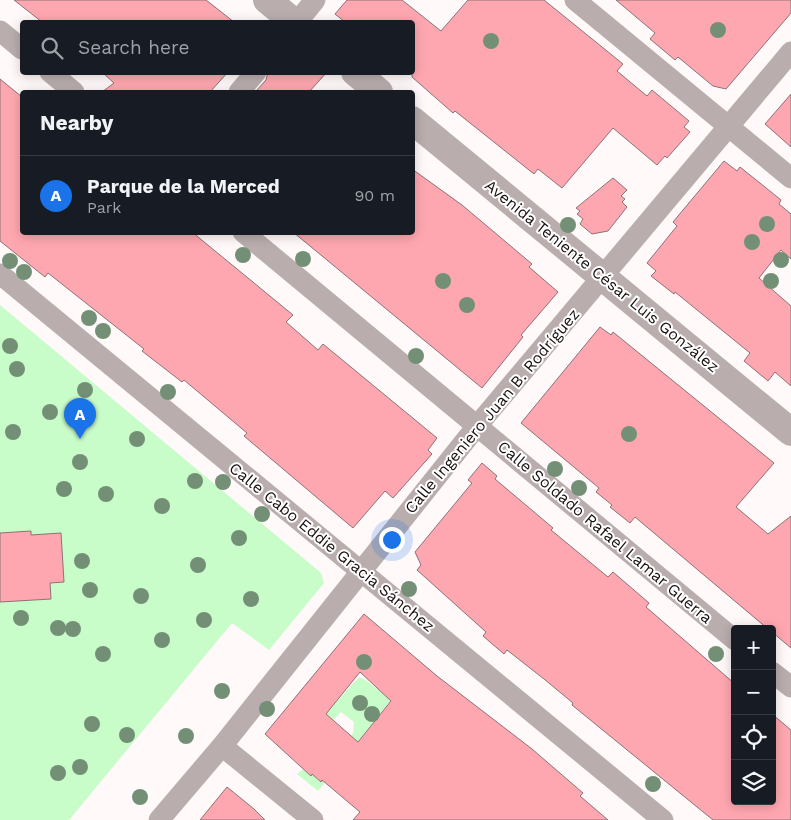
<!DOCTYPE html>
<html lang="en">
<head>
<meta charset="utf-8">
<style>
	body { margin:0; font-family:"Work Sans",sans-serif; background:#20242c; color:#f1f3f6 }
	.controls { position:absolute; right:15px; bottom:15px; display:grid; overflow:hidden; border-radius:5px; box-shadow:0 2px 12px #0003 }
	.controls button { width:45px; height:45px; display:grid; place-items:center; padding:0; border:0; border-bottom:1px solid #363941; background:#171b24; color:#f1f3f6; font:25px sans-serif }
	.you { position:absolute; left:391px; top:539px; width:18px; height:18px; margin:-12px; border:4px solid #fff; border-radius:50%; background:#1a73e8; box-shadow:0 0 0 8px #1a73e833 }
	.badge { display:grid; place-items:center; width:32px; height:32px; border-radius:50%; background:#1a73e8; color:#fff; font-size:16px; font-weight:700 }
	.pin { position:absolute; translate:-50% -41px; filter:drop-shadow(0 1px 2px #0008) }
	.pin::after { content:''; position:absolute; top:26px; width:18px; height:15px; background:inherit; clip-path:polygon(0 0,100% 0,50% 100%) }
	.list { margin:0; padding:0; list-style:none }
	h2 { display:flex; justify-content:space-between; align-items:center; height:65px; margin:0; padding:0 20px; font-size:21px }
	h2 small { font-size:16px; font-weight:400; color:#9ea1a6 }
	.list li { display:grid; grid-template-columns:32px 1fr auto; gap:15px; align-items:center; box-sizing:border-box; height:80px; padding:0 20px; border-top:1px solid #363941 }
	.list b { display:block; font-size:19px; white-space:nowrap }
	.list p { margin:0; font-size:16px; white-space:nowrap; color:#9ea1a6 }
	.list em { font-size:16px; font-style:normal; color:#9ea1a6 }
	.icon { flex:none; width:28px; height:28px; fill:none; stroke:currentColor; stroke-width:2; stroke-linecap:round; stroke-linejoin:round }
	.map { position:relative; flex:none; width:791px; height:820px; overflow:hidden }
	.search { position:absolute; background:#171b24; box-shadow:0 2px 12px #0003; left:20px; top:20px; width:395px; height:55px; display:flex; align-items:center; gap:12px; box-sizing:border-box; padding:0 18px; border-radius:5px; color:#9ea1a6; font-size:19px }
	.panel { position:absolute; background:#171b24; box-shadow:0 2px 12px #0003; left:20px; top:90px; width:395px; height:145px; border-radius:5px }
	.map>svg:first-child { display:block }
	.green { fill:#c8fcc9 }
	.building { fill:#ffa7b0; stroke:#8b7274; fill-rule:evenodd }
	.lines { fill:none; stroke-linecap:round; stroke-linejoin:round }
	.minor { stroke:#b9adad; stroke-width:21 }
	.tertiary { stroke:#b9adad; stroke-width:28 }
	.tree { fill:#739076 }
	.labels { text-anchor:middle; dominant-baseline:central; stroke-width:4; stroke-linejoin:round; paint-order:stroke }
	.street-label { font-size:16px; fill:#190f10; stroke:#fff }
</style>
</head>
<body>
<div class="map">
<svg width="791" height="820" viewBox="0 0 791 820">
	<rect width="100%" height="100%" fill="#fff9f9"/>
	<!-- green -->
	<g class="green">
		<path d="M0 305 321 573 324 583 269 650 232 623 69 820H0Z"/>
		<path d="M359 677 367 681 391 700 318 791 297 774 303 769 308 773 310 771 320 782 350 744 348 741 353 733 354 722 341 712 328 725 322 718Z"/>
	</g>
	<!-- building -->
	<g class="building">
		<path d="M14 0H206L234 22H42Z"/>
		<path d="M347 0H402L441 31 468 0H544L623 64 617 71 647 96 652 90 689 121 684 127 690 132 667 158 665 156 657 165 613 128 562 188 538 169 534 174 455 111 453 113 412 77V22H345L335 14Z"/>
		<path d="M616 0H791V13L726 89 713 86 678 57 675 60 650 39 655 33Z"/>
		<path d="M102 72H228L210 92H102L114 83Z"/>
		<path d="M268 72H327L309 92H258L256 91 266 80Z"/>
		<path d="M0 79 22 97V232H192L293 315 286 322 318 350 323 344 437 438 428 450 432 454 393 498 385 491 353 528 244 436 247 433 184 380 182 382 142 351 144 349 48 273 45 277 0 241Z"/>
		<path d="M791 94V147L765 124Z"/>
		<path d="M724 161 737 171 740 167 781 200 779 204 791 214V259L781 250 759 278 791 306V386L775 372 768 381 744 361 750 353 675 292 674 294 651 276 656 271 647 263 677 226 673 222Z"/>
		<path d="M412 169 462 205 532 264 529 267 558 292 521 335 523 337 482 388 293 232H412Z"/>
		<path d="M613 178 627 190 621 196 625 199 622 202 627 207 608 231 592 234 580 224 583 219 577 214 580 211 576 208Z"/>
		<path d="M600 327 611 335 613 332 774 463 736 507 768 534 791 516V648L772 632V629H768L635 517 630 523 610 507 612 505 596 492 599 488 521 423Z"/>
		<path d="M482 463 497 476 495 479 553 528 551 530 608 577 613 572 649 603 646 607 735 684V801H772V714L791 730V820H713L572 705 573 703 544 679 507 650 504 654 483 636 486 632 417 570 421 565 415 552 472 483 468 480Z"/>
		<path d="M31 531V535L61 533 64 582 50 583 51 599 0 602V533Z"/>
		<path d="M364 614 437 676 532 749 583 793 580 796 608 820H353L360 812 322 780 321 782 312 774 311 776 265 734ZM360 672 391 701 358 742 326 714Z"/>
		<path d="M227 787 254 809 265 820H200Z"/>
	</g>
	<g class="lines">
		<!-- minor -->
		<g class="minor">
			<path d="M575 0 791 178"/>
			<path d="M297 22 315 0"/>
			<path d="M0 31 22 49"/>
			<path d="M50 72 74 92"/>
			<path d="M239 92 256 72"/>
			<path d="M243 232 735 640"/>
			<path d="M0 274 663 820"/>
			<path d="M772 672 791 687"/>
			<path d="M222 746 313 820"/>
			<path d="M159 820 222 746 477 426 791 52"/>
		</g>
		<!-- tertiary -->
		<g class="tertiary">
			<path d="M267 0 294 22"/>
			<path d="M355 72 379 92"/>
			<path d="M412 120 791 432"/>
		</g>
	</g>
	<!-- trees -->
	<g class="tree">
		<circle cx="718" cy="30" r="8"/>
		<circle cx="491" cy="41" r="8"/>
		<circle cx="767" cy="224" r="8"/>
		<circle cx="568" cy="225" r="8"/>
		<circle cx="752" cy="242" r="8"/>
		<circle cx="243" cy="255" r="8"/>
		<circle cx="303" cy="259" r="8"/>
		<circle cx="781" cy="260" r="8"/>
		<circle cx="10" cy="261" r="8"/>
		<circle cx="24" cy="272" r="8"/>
		<circle cx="443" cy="281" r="8"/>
		<circle cx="771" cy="281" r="8"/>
		<circle cx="467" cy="305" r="8"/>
		<circle cx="89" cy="318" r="8"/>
		<circle cx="103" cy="331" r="8"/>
		<circle cx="10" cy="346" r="8"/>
		<circle cx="416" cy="356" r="8"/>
		<circle cx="17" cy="369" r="8"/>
		<circle cx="85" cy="390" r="8"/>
		<circle cx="168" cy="392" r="8"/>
		<circle cx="50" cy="412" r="8"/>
		<circle cx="13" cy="432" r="8"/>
		<circle cx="629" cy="434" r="8"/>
		<circle cx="137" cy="439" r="8"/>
		<circle cx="80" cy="462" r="8"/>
		<circle cx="555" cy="469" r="8"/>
		<circle cx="195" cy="481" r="8"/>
		<circle cx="223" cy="482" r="8"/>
		<circle cx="579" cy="488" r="8"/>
		<circle cx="64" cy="489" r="8"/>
		<circle cx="106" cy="494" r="8"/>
		<circle cx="162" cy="506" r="8"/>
		<circle cx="262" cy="514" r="8"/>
		<circle cx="239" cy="538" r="8"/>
		<circle cx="82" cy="561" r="8"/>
		<circle cx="198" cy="565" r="8"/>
		<circle cx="409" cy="589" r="8"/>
		<circle cx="90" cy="590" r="8"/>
		<circle cx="141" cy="596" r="8"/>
		<circle cx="251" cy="599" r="8"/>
		<circle cx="21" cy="618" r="8"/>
		<circle cx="204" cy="620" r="8"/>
		<circle cx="58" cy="628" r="8"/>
		<circle cx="73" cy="629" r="8"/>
		<circle cx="162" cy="640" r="8"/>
		<circle cx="103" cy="654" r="8"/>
		<circle cx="716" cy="654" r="8"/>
		<circle cx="364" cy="662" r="8"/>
		<circle cx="222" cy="691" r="8"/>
		<circle cx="360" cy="703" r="8"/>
		<circle cx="267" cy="709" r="8"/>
		<circle cx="372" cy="714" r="8"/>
		<circle cx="92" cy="724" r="8"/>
		<circle cx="127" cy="735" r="8"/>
		<circle cx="186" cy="736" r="8"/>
		<circle cx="80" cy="767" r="8"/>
		<circle cx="58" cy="773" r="8"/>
		<circle cx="653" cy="784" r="8"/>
		<circle cx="140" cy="797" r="8"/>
	</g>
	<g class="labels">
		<!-- street labels -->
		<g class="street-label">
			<text transform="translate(602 276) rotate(39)">Avenida Teniente César Luis González</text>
			<text transform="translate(492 411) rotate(-50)">Calle Ingeniero Juan B. Rodríguez</text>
			<text transform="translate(605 532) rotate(40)">Calle Soldado Rafael Lamar Guerra</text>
			<text transform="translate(332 547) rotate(39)">Calle Cabo Eddie Gracia Sánchez</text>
		</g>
	</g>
</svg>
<div class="controls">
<button>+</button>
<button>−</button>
<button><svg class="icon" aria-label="locate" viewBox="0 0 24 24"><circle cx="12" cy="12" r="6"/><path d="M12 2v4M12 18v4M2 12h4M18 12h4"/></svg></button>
<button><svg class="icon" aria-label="layers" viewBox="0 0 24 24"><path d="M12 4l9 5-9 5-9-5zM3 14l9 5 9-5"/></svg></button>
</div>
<div class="you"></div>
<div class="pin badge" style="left:80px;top:439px">A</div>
<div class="search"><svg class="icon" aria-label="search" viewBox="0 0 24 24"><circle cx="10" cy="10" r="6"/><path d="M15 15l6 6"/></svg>Search here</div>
<section class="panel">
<h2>Nearby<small></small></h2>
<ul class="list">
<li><span class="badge">A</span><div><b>Parque de la Merced</b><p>Park</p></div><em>90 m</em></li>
</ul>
</section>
</div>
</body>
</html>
